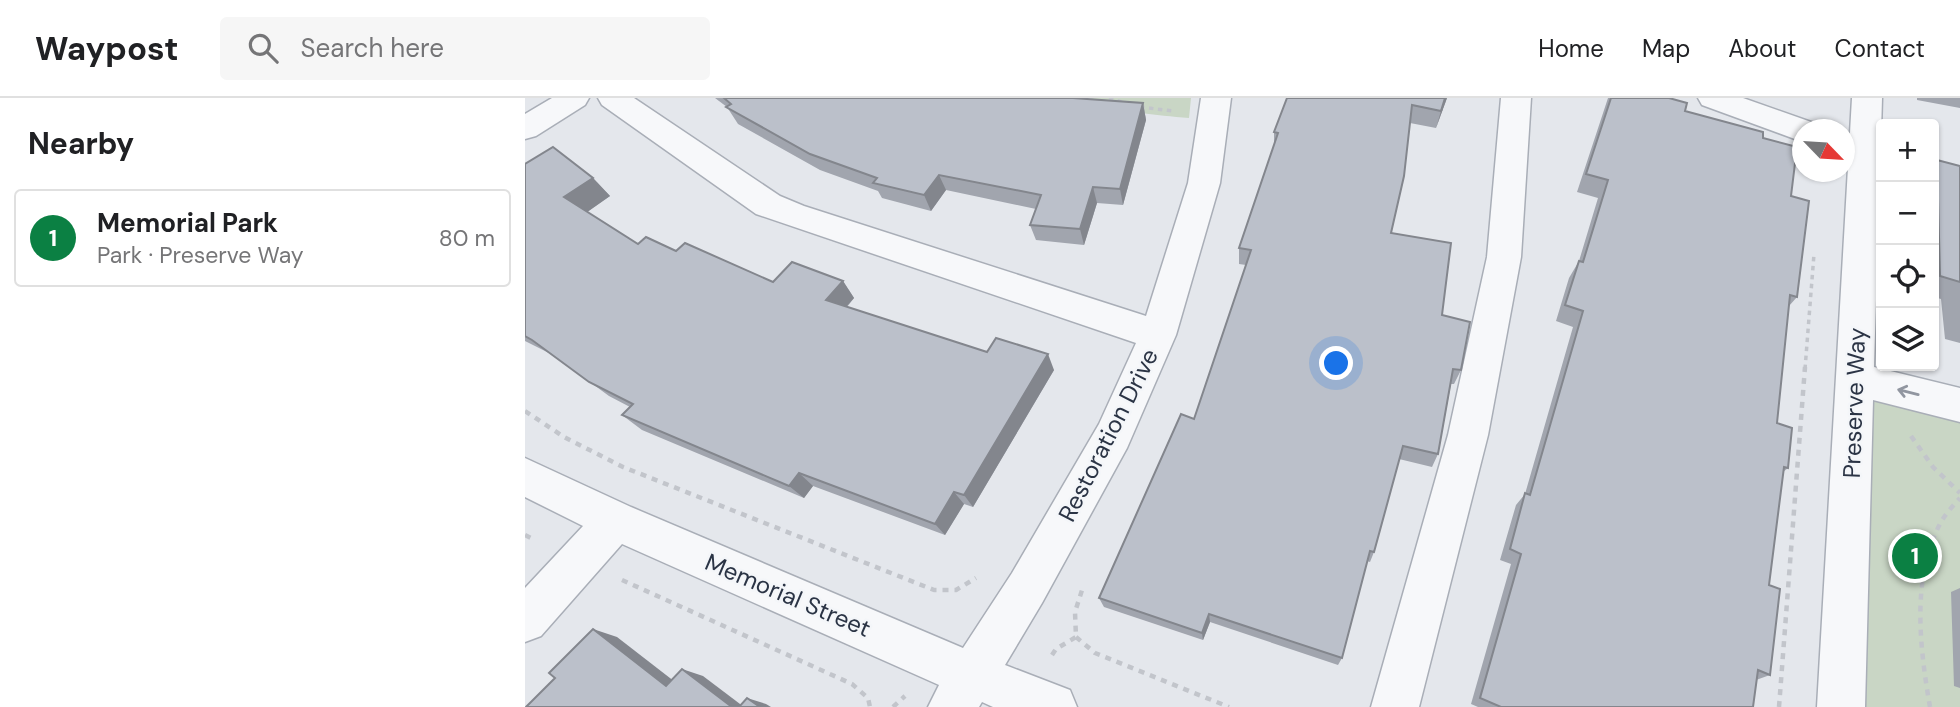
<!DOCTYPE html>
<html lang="en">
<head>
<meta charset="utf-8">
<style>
	body { margin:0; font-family:"DM Sans",sans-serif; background:#f6f6f6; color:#202124 }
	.controls { position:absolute; right:21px; top:21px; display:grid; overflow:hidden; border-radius:7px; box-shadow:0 2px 5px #0004 }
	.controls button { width:63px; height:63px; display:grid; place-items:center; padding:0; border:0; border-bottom:2px solid #e0e0e0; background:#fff; color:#202124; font:35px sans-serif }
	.compass { position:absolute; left:1267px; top:21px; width:63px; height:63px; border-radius:50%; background:#fff; box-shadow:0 2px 5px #0004; rotate:115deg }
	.you { position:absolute; left:812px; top:266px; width:24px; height:24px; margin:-18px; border:5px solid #fff; border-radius:50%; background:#1a73e8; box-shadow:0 0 0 10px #1a73e833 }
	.badge { display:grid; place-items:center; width:46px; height:46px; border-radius:50%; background:#0b8043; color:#fff; font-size:23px; font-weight:700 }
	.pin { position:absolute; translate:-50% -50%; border:4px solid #fff; box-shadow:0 2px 7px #0006 }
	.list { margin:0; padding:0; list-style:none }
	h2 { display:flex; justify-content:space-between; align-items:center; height:91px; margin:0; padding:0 28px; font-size:30px }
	h2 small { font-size:23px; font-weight:400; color:#757577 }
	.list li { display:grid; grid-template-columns:46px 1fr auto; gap:21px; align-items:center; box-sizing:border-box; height:98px; margin:0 14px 14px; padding:0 14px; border:2px solid #e0e0e0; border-radius:7px }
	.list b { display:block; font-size:26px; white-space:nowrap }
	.list p { margin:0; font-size:23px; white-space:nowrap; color:#757577 }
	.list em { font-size:23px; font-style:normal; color:#757577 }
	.icon { flex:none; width:38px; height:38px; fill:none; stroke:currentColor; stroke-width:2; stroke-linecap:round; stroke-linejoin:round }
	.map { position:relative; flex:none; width:1435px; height:609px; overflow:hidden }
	header { display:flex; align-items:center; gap:42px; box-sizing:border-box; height:98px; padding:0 35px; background:#fff; border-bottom:2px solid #e0e0e0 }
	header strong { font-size:33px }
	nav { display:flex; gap:38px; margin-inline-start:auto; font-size:24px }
	.search { width:490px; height:63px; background:#f6f6f6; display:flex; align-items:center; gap:18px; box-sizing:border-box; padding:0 24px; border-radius:7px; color:#757577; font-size:26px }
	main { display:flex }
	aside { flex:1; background:#fff }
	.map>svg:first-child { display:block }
	.green { fill:#c9d6c5 }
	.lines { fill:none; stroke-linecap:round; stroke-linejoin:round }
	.minor-casing { stroke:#a9aeb7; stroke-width:3 }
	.path-far1 { stroke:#c2c5cb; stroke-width:3.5; stroke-dasharray:4.5 4.5; stroke-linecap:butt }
	.path { stroke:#c2c5cb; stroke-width:4.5; stroke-dasharray:6 6; stroke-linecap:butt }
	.minor { fill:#f7f8fa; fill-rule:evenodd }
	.wall { fill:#a1a5ae }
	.shaded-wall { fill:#83868d }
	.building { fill:#bbc0ca; stroke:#83868d; stroke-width:2 }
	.oneway { stroke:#9196a0 }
	.labels { text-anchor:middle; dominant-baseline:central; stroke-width:5; stroke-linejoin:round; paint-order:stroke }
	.street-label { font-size:24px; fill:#2b3445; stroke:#f4f6f9 }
</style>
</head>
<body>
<header>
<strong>Waypost</strong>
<div class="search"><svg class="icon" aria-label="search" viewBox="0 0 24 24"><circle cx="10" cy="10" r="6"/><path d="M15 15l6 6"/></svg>Search here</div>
<nav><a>Home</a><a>Map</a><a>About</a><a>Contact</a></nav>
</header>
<main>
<aside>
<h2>Nearby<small></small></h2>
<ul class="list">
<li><span class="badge">1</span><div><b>Memorial Park</b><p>Park · Preserve Way</p></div><em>80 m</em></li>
</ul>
</aside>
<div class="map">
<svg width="1435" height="609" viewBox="0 0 1435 609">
	<rect width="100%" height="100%" fill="#e4e7ec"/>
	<!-- green -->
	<g class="green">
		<path d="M565 0H666L664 20C631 17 595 15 565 0Z"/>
		<path d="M1349 285 1435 307V609H1340Z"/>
	</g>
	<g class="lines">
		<defs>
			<g id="minor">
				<path d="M27 0H64L60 7 11 38 0 41V16Z"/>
				<path d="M73 0H109L255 98 279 108 621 218 663 85 676 0H706L695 85 651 237 602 350 517 505 480 567 545 592 552 609H468L457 604 454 609H403L414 587 97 446 16 538 0 544V490L58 428 0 399V360L106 409 438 550 487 475 574 326 611 245 231 116 77 7Z"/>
				<path d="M976 0H1006L996 159 963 337 894 609H846L923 337 962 159Z"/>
				<path d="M1173 0H1218L1289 25 1293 32H1278V44L1177 7Z"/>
				<path d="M1327 0H1357L1349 269 1435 290V324L1348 302 1340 609H1292Z"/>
			</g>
		</defs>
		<!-- minor casing -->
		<use href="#minor" class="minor-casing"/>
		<!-- path-far1 -->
		<g class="path-far1">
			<path d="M584 0 600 5"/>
			<path d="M615 9 648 13"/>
			<path d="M1280 271 1289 156"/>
		</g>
		<!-- path -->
		<g class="path">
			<path d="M0 313 39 339 98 369 409 492H431L451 480"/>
			<path d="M1386 338 1408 369 1435 395"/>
			<path d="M0 437 10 442"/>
			<path d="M97 482 327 586 343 600 345 609"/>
			<path d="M551 539 570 555 704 609"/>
			<path d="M527 557 531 551 551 539 550 514 558 489"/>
			<path d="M368 609 380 598"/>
			<path d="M1254 609 1280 269"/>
			<path d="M1405 609C1395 551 1386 480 1415 426 1420 416 1428 408 1435 400"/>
		</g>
		<!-- minor -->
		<use href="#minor" class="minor"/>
	</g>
	<!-- wall -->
	<g class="wall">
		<path d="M190 0H557L618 5 621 22 598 107 572 105 559 147 511 142 505 127 511 111 421 92 406 113 357 100 353 93 295 72 213 26 202 9Z"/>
		<path d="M922 0 911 30 885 25 866 135 917 217 936 272 929 286H926L913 356 907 369 874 361 849 454 845 464 842 463 817 560 813 567 685 524 678 542 579 509 574 500 669 321 721 167 714 166V150L749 47V34Z"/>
		<path d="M1083 0H1144L1160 13 1238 40 1266 98 1272 199 1264 208 1252 325 1263 370 1258 374 1244 487 1245 577 1231 582 1228 609H953L946 606 986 466 975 462 991 407 1000 396 1048 229 1031 223 1044 180 1054 163 1073 100 1052 94Z"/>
		<path d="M1392 0H1435V10L1392 2Z"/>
		<path d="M1412 62 1435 68V245L1420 241 1416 201 1409 199V65Z"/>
		<path d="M0 66 68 80 85 98 62 114 113 146 151 153 248 184 318 183 329 200 322 209 462 254 529 272 448 409 439 406 420 437 288 388 279 400 117 332 97 317 105 309 84 298 28 257 0 243Z"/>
		<path d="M1435 490V590L1429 588 1426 494Z"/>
	</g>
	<!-- shaded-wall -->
	<g class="shaded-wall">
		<path d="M920 0H922L911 30 916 13Z"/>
		<path d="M618 5 621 22 598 107 595 91Z"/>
		<path d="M414 77 421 92 406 113 399 97Z"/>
		<path d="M68 80 85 98 58 117 39 99Z"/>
		<path d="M568 89 572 105 559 147 555 131Z"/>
		<path d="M318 183 329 200 313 218 301 202Z"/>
		<path d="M523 256 529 272 448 409 439 397Z"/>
		<path d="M274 375 288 388 279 400 264 388Z"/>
		<path d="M429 394 439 406 420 437 410 426Z"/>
		<path d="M684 516 685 524 678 542 677 535Z"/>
		<path d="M68 531 92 539 163 594 141 588Z"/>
		<path d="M157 571 178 578 219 609H207Z"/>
		<path d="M222 600 241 606 246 609H235Z"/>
	</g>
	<!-- building -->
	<g class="building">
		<path d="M199 0H548L618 5 595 91 568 89 555 131 505 127 516 97 414 77 399 97 348 85 352 80 285 56 201 9 206 6Z"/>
		<path d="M762 0H920L916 13 887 7 879 78 866 135 926 145 917 217 945 224 936 272 928 271 913 356 878 348 849 454 845 453 817 560 684 516 677 535 574 500 656 316 669 321 726 152 714 150 753 35 749 34Z"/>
		<path d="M1086 0H1144L1162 5 1160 13 1238 34V40L1272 49 1266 98 1284 103 1272 199 1265 197 1252 325 1267 330 1263 370 1259 369 1244 487 1255 491 1245 577 1233 572 1228 609H976L955 600 996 456 985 451 1000 395 1005 397 1058 213 1040 207 1054 163 1058 164 1083 82 1061 76Z"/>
		<path d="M28 49 68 80 39 99 113 146 121 139 151 153 160 145 248 184 267 164 318 183 301 202 462 254 471 240 523 256 439 397 429 394 410 426 274 375 264 388 97 317 108 306 64 284 7 242 0 238V66Z"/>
		<path d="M1412 62 1435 68V184L1415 178Z"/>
		<path d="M68 531 141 588 157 571 207 609H1L30 580 24 575Z"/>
		<path d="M222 600 235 609H214Z"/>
	</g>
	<!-- one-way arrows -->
	<defs><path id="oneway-shaft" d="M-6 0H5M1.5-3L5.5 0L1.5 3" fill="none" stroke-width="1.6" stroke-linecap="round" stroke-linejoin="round" transform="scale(1.75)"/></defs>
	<use class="oneway" href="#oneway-shaft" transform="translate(1383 294) rotate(-166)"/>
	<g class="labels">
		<!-- street labels -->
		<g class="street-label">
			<text transform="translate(1329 305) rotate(-88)">Preserve Way</text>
			<text transform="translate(583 337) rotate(-63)">Restoration Drive</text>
			<text transform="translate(263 497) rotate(23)">Memorial Street</text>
		</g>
	</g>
</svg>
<div class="controls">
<button>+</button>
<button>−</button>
<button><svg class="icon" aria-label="locate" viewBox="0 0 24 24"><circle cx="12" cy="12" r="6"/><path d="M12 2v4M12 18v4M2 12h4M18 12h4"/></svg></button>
<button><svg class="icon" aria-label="layers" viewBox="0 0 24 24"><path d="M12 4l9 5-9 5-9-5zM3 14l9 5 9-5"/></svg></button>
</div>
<svg class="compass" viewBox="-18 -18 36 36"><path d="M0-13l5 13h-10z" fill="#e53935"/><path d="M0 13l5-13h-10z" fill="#757577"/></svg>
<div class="you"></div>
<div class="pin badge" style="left:1390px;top:458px">1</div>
</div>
</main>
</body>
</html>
